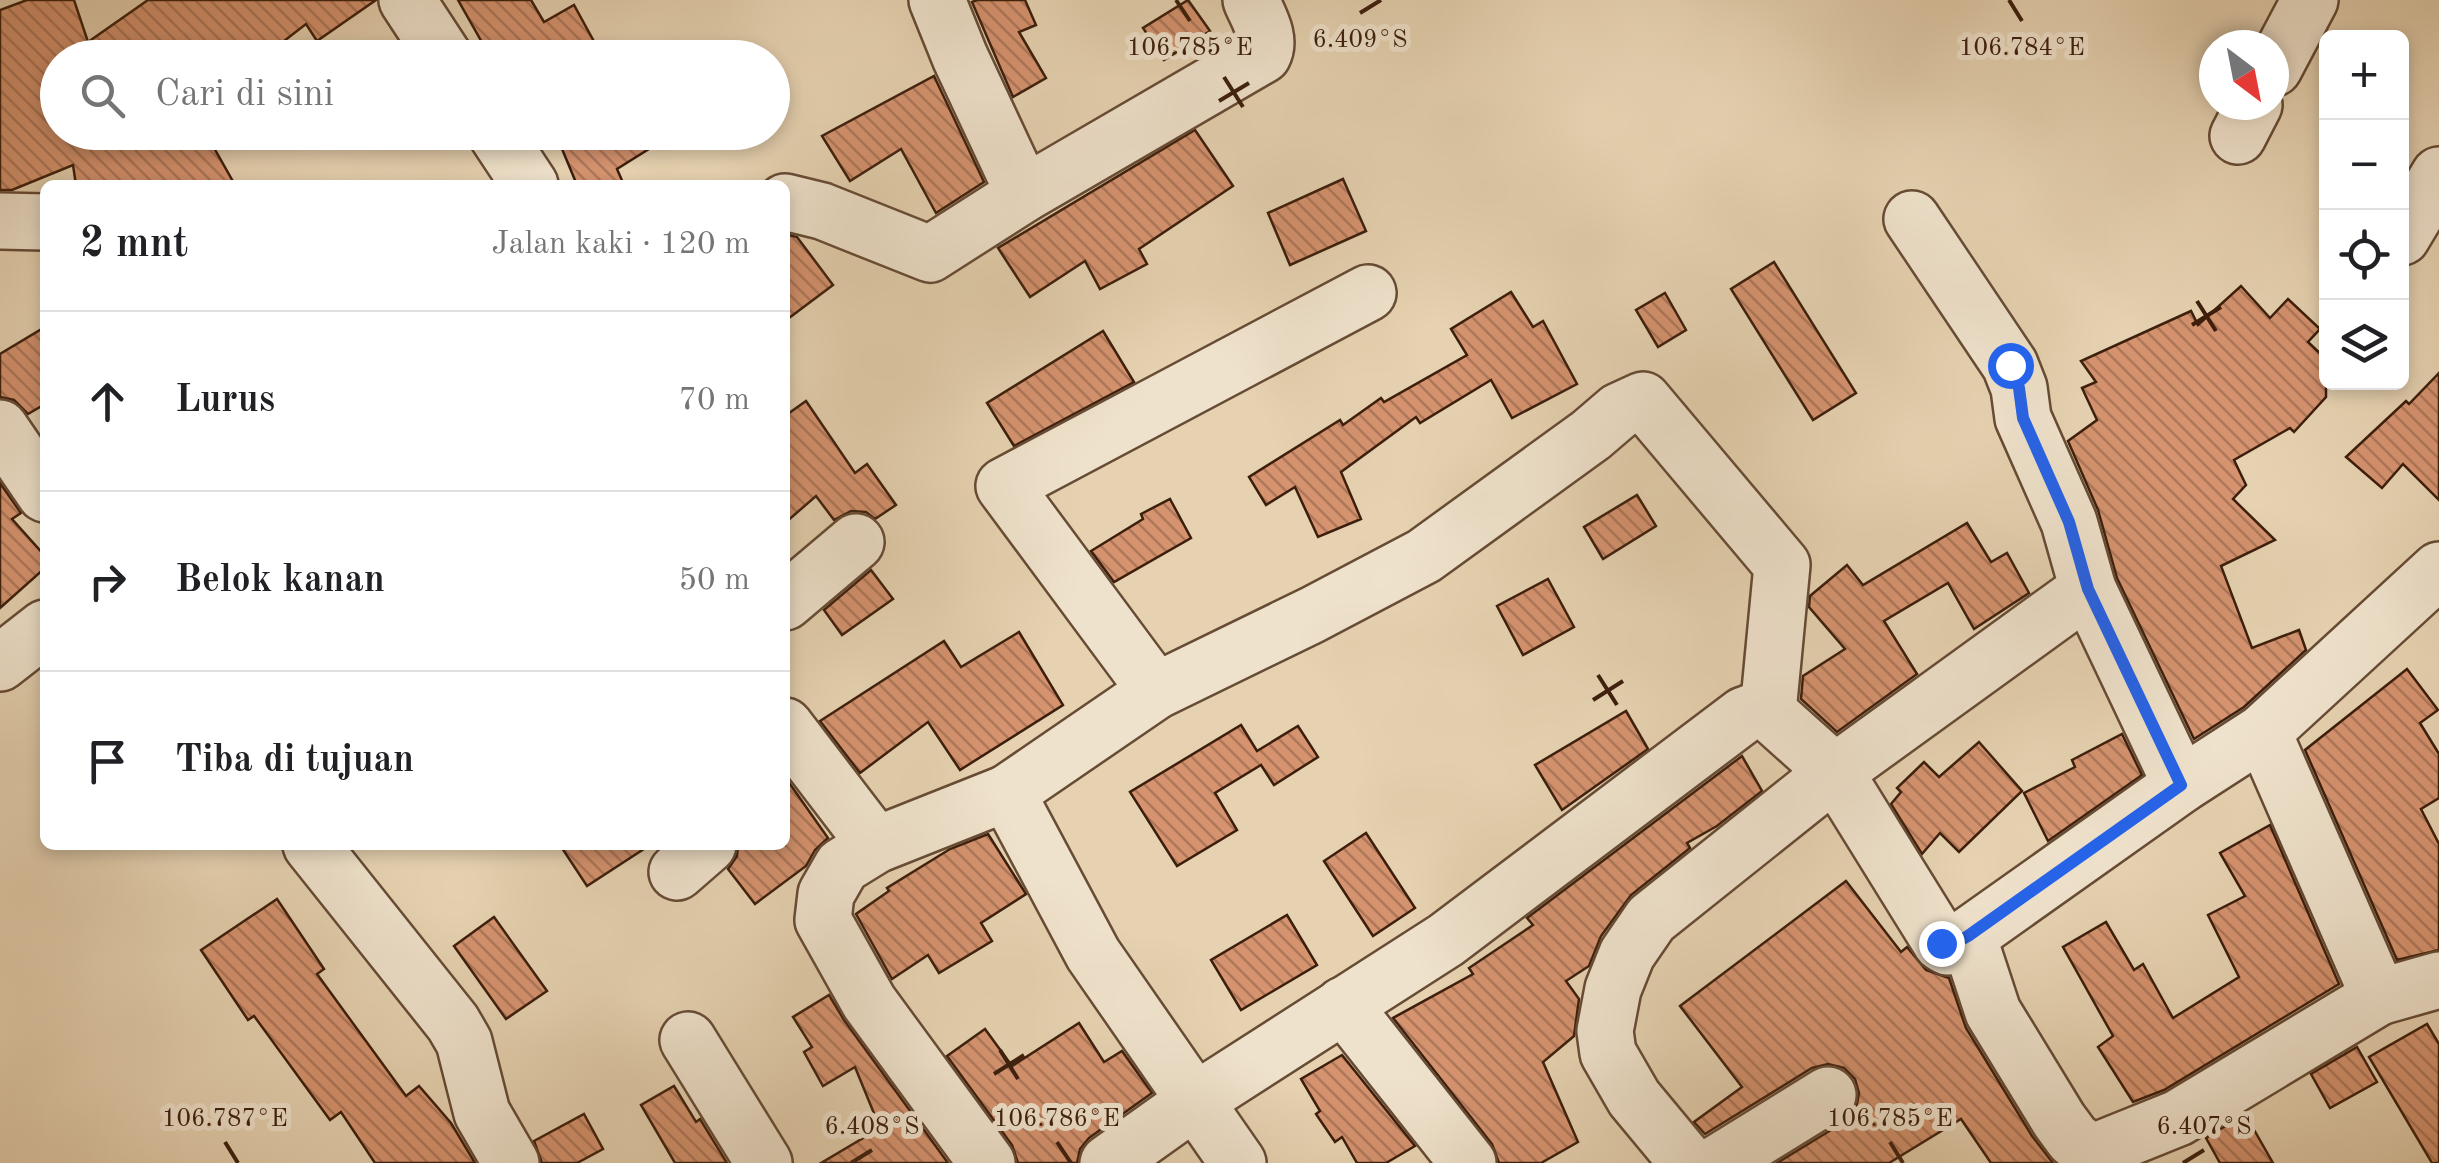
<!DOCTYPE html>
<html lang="id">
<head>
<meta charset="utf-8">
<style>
	body { margin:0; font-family:"Old Standard TT",serif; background:#f6f6f6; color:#202124 }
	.controls { position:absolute; right:30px; top:30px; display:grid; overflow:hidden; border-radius:15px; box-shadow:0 5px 15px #0003 }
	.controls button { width:90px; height:90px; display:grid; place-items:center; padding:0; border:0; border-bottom:2px solid #e0e0e0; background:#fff; color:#202124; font:50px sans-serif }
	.compass { position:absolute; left:2199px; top:30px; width:90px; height:90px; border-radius:50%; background:#fff; box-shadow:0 5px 15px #0003; rotate:148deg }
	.stop { position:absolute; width:30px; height:30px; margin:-22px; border:8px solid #2563eb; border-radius:50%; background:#fff }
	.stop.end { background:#2563eb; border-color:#fff; box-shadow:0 2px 10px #0008 }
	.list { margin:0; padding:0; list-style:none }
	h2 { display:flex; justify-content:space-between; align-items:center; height:130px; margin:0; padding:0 40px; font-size:42px }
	h2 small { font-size:32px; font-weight:400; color:#757577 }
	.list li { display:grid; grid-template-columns:65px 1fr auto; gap:30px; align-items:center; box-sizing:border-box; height:180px; padding:0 40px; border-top:2px solid #e0e0e0 }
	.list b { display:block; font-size:38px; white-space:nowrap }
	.list em { font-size:32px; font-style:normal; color:#757577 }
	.icon { flex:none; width:55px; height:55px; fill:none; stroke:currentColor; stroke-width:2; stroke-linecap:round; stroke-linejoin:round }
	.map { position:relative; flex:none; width:2439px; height:1163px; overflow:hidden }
	.search { position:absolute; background:#fff; box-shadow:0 5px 15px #0003; left:40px; top:40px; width:750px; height:110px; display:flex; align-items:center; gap:25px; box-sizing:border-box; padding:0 35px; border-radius:55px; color:#757577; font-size:38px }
	.panel { position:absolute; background:#fff; box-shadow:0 5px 15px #0003; left:40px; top:180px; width:750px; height:670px; border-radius:15px }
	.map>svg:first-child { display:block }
	.building { fill:url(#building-back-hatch); stroke:#3c1e0c; stroke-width:2.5 }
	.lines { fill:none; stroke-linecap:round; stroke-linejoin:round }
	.minor-casing { stroke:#664b35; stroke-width:60 }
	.minor { stroke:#efe2cc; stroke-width:55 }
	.route { stroke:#2563eb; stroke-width:12 }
	.ticks { fill:none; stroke:#3c1e0c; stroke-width:4 }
	.ticks-label { font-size:25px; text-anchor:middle; fill:#3c1e0c; stroke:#efe2cc; stroke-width:10; stroke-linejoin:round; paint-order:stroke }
</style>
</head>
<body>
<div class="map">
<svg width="2439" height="1163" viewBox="0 0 2439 1163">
	<defs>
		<pattern id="building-back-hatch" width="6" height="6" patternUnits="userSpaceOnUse" patternTransform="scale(2.5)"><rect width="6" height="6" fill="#d5936f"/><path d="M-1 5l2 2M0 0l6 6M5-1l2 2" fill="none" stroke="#ae775a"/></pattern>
	</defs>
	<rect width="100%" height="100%" fill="#e6d2b1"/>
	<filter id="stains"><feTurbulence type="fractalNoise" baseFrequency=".002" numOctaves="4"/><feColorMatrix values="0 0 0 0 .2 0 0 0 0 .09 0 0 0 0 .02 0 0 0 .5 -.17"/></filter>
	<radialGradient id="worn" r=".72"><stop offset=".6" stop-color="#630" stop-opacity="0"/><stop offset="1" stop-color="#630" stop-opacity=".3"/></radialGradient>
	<!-- building -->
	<g class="building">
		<path d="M27 0H74L88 42 148 0H376L317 41 306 24 262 58H58V132H205L235 185H76L73 165 12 190H0V10Z"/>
		<path d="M458 0H531L544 22 574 5 603 58H480L488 53Z"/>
		<path d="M977 0H1025L1036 25 1019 32 1046 78 1013 97 972 2Z"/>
		<path d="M1188 0 1210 31 1164 60 1143 28Z"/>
		<path d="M934 76 984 182 936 213 901 149 850 181 822 136Z"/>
		<path d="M1195 130 1233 186 1139 249 1147 264 1100 289 1085 261 1030 297 998 248Z"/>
		<path d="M555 132H676L617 169 624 185H577Z"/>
		<path d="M1343 179 1366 231 1290 265 1268 213Z"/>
		<path d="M785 234 797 237 833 285 785 321Z"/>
		<path d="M1774 262 1856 393 1813 420 1731 289Z"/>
		<path d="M2241 286 2270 318 2288 299 2320 329 2308 342 2326 359V397L2294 432 2290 428 2234 460 2246 485 2233 499 2275 540 2221 566 2252 648 2299 630 2306 650 2244 707 2194 739 2117 578 2098 510 2068 441 2097 420 2082 388 2096 382 2081 361 2191 311 2198 325Z"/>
		<path d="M1511 292 1533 327 1543 321 1577 384 1512 418 1491 380 1420 423 1416 417 1341 472 1361 519 1318 537 1295 487 1266 505 1249 477 1340 420 1343 425 1381 398 1384 402 1467 355 1451 329Z"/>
		<path d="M1665 293 1686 330 1658 347 1636 310Z"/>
		<path d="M45 327V404L28 414 14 400 0 397V354Z"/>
		<path d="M1103 331 1134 382 1014 446 987 403Z"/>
		<path d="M2439 373V500L2403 464 2382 488 2346 457 2406 401 2409 404Z"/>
		<path d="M806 401 855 473 867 464 896 505 875 519 866 512 851 511 834 520 816 496 785 523V416Z"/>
		<path d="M0 483 21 513 12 519 45 556V568L0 608Z"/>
		<path d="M1637 495 1656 526 1603 559 1584 527Z"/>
		<path d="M1170 499 1191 538 1114 582 1091 551 1143 519 1141 514Z"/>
		<path d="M1967 523 1991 562 2007 553 2029 593 1974 629 1948 583 1884 621 1917 674 1837 732 1801 699 1803 676 1845 649 1809 607 1810 596 1847 565 1863 585Z"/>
		<path d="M871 570 893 599 842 635 824 610Z"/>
		<path d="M1548 579 1574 627 1523 655 1497 606Z"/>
		<path d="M1019 632 1063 705 960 770 928 722 860 773 820 721 944 641 961 667Z"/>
		<path d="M2407 669 2438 710 2420 723 2439 754V798L2421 809 2439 844V950L2397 960 2305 750Z"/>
		<path d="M1626 711 1648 749 1562 810 1535 765Z"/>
		<path d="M1241 725 1257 751 1298 726 1318 757 1274 785 1261 765 1215 793 1237 830 1177 866 1130 792Z"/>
		<path d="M2122 734 2142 775 2048 841 2024 793 2075 767 2072 760Z"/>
		<path d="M1979 742 2022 791 1959 852 1940 833 1922 854 1891 804 1901 792 1897 788 1924 762 1939 777Z"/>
		<path d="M1742 756 1762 791 1717 826 1687 843 1690 848 1631 895 1601 936 1589 966 1566 981 1579 999 1574 1036 1543 1062 1578 1142 1541 1163H1499L1492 1144 1393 1018 1473 974 1469 968 1533 925 1527 918Z"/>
		<path d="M785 777 828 838 815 850 806 866 755 904 728 869 737 856 738 845H785Z"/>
		<path d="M2270 825 2339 984 2164 1090 2133 1102 2098 1047 2113 1036 2063 947 2106 922 2134 970 2143 964 2173 1018 2239 977 2208 915 2245 896 2220 853Z"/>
		<path d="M1366 833 1415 908 1373 936 1324 861Z"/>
		<path d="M988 834 1026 894 981 923 992 941 939 973 928 955 892 979 856 914 889 891 887 888 950 849Z"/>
		<path d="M560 845H650L587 886Z"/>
		<path d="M1846 881 1901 952 1907 947 1926 970 1949 978 1966 1028 2032 1136 2053 1163H1991L1961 1119 1889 1163H1777L1844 1122 1856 1109 1859 1093 1855 1079 1844 1068 1828 1064 1812 1068 1705 1134 1694 1122 1742 1087 1680 1006Z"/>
		<path d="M277 899 324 969 317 974 406 1096 419 1086 451 1123 475 1163H375L341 1112 330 1120 254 1016 248 1020 201 950Z"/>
		<path d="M1287 915 1317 965 1241 1010 1211 960Z"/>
		<path d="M494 917 547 991 506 1019 454 946Z"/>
		<path d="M829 995 844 1020 948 1163H821L880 1128 855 1067 823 1086 804 1052 812 1047 793 1017Z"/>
		<path d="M1079 1023 1104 1062 1122 1051 1152 1093 1089 1138 1080 1149 1077 1163H1018L1012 1145 947 1056 985 1029 1012 1066Z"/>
		<path d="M2427 1024 2439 1044V1163H2432L2369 1057Z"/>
		<path d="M2357 1047 2377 1082 2330 1108 2311 1074Z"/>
		<path d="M1342 1055 1415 1146 1386 1163H1357L1342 1137 1335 1142 1316 1114 1320 1111 1301 1079Z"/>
		<path d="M674 1086 696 1122 700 1119 727 1163H675L641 1105Z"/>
		<path d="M584 1114 603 1149 577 1163H542L534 1141Z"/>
		<path d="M2245 1114 2273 1163H2220L2206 1138Z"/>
	</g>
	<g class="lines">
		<defs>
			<g id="minor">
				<path d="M407 0 445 58"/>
				<path d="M937 0 960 57 1024 194"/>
				<path d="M2274 68 2310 0"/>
				<path d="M495 132 530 185"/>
				<path d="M2238 136 2254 105"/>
				<path d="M785 202 822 211 930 254 1024 194 1263 55C1272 38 1258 17 1251 0"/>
				<path d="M1912 219 2010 365 2019 388 2023 418 2069 522 2088 589 2181 785"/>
				<path d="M0 221 45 222"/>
				<path d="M2402 237 2439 175"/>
				<path d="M0 428 45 494"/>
				<path d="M785 602 856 542"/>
				<path d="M0 663 45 628"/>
				<path d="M1156 691 1004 486 1368 293"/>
				<path d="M785 726 876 845"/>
				<path d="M2263 732 2379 997 2439 980"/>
				<path d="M1007 793 1156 691 1312 615 1424 556 1591 435 1619 411 1643 400 1782 565 1768 712"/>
				<path d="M311 845 453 1023 464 1042 482 1113 511 1163"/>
				<path d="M677 872 708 845"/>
				<path d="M1968 936 1993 1012 2059 1120 2073 1139 2091 1153 2178 1118 2379 997"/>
				<path d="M1343 1005 1468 1163"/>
				<path d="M688 1040 764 1163"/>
				<path d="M987 1163 869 1002 823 920 826 894 842 866 876 845 1007 793 1093 954 1238 1163"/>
				<path d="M1108 1163 1195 1101 1446 940 1744 715 1755 711 1768 712 1835 772 1941 943 1948 947 1968 936 2181 785 2263 732 2439 570"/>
				<path d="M1688 1163 1634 1098 1608 1053 1605 1031 1613 989 1627 954 1651 919 1835 772 2088 589"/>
				<path d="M1718 1163 1828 1095"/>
			</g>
		</defs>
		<!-- minor casing -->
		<use href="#minor" class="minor-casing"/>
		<!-- minor -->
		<use href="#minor" class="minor"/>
	</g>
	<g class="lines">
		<!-- route -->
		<path class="route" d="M1941 943 1948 947 1968 936 2181 785 2088 589 2069 522 2023 418 2019 388 2010 365"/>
	</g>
	<!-- ticks -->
	<path class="ticks" d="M1176 0 1190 21M2009 0 2022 21M1360 13 1381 0M1224 77 1243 107M1219 101 1249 83M2197 301 2216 331M2192 325 2221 307M1598 675 1617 705M1593 700 1623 681M1000 1050 1018 1079M994 1074 1024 1055M225 1142 238 1163M1057 1142 1071 1163M1890 1142 1903 1163M851 1163 872 1150M2183 1163 2204 1150"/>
	<g class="ticks-label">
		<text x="1360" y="47">6.409°S</text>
		<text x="1190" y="55">106.785°E</text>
		<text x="2022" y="55">106.784°E</text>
		<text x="225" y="1126">106.787°E</text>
		<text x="1057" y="1126">106.786°E</text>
		<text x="1890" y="1126">106.785°E</text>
		<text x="872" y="1134">6.408°S</text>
		<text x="2204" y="1134">6.407°S</text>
	</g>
	<rect width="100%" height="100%" filter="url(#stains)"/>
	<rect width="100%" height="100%" fill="url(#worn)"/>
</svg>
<div class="controls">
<button>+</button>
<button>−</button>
<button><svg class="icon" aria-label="locate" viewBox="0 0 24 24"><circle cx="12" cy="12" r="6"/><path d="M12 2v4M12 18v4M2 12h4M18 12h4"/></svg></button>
<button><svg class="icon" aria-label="layers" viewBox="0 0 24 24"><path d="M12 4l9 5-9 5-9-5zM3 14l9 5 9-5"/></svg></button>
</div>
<svg class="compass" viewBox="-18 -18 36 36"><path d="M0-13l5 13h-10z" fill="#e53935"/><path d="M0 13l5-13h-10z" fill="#757577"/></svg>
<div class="stop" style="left:2010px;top:365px"></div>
<div class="stop end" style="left:1941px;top:943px"></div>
<div class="search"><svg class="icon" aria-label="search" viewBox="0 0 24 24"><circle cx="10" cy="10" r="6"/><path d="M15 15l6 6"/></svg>Cari di sini</div>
<section class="panel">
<h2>2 mnt<small>Jalan kaki · 120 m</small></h2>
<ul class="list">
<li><svg class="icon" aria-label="ahead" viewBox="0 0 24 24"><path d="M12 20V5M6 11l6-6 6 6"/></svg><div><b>Lurus</b></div><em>70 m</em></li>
<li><svg class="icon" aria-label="right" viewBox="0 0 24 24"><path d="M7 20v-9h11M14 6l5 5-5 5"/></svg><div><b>Belok kanan</b></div><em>50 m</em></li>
<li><svg class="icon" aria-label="arrive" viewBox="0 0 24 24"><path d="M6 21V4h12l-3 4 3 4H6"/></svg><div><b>Tiba di tujuan</b></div></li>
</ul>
</section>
</div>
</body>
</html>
